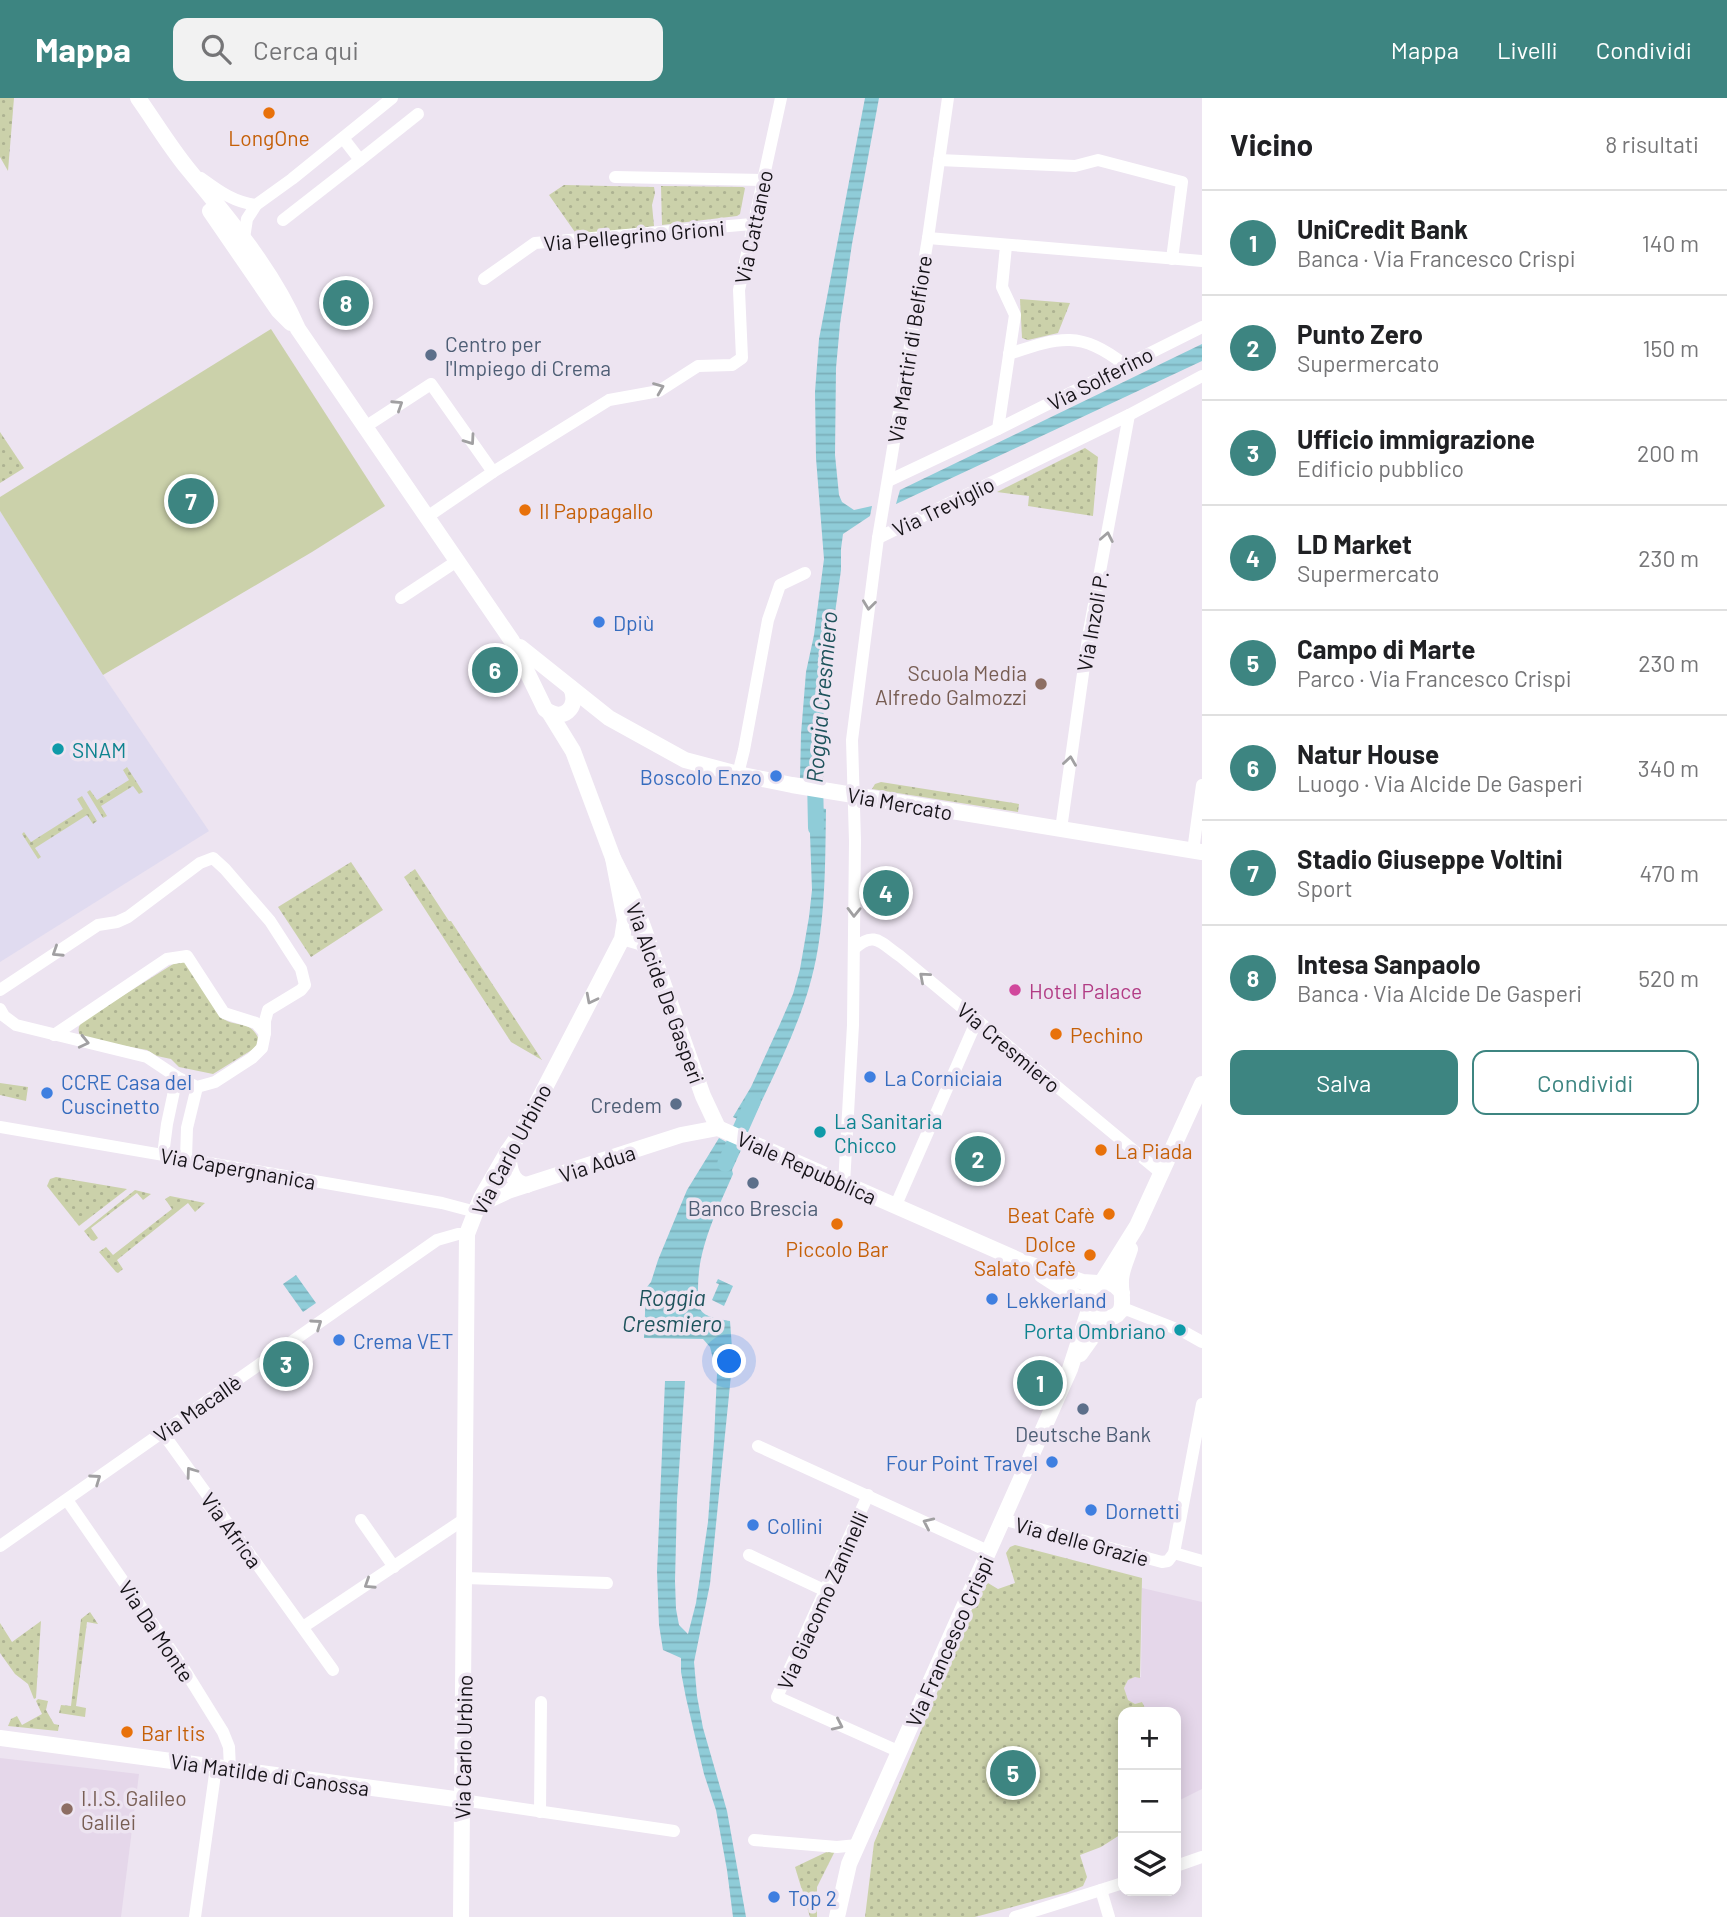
<!DOCTYPE html>
<html lang="it">
<head>
<meta charset="utf-8">
<style>
	body { margin:0; font-family:Barlow,sans-serif; background:#f2f2f2; color:#202124 }
	.controls { position:absolute; right:21px; bottom:21px; display:grid; overflow:hidden; border-radius:14px; box-shadow:0 4px 18px #0003 }
	.controls button { width:63px; height:63px; display:grid; place-items:center; padding:0; border:0; border-bottom:2px solid #e0e0e0; background:#fff; color:#202124; font:35px sans-serif }
	.you { position:absolute; left:730px; top:1264px; width:24px; height:24px; margin:-18px; border:5px solid #fff; border-radius:50%; background:#1a73e8; box-shadow:0 0 0 10px #1a73e833 }
	.badge { display:grid; place-items:center; width:46px; height:46px; border-radius:50%; background:#3d8581; color:#fff; font-size:23px; font-weight:700 }
	.pin { position:absolute; translate:-50% -50%; border:4px solid #fff; box-shadow:0 2px 7px #0006 }
	.list { margin:0; padding:0; list-style:none }
	h2 { display:flex; justify-content:space-between; align-items:center; height:91px; margin:0; padding:0 28px; font-size:30px }
	h2 small { font-size:23px; font-weight:400; color:#757577 }
	.list li { display:grid; grid-template-columns:46px 1fr auto; gap:21px; align-items:center; box-sizing:border-box; height:105px; padding:0 28px; border-top:2px solid #e0e0e0 }
	.list b { display:block; font-size:26px; white-space:nowrap }
	.list p { margin:0; font-size:23px; white-space:nowrap; color:#757577 }
	.list em { font-size:23px; font-style:normal; color:#757577 }
	.actions { display:flex; gap:14px; padding:21px 28px }
	.actions a { flex:1; padding:16px 0; border:2px solid #3d8581; border-radius:14px; text-align:center; font-size:24px; color:#3d8581 }
	.actions .main { background:#3d8581; color:#fff }
	.icon { flex:none; width:38px; height:38px; fill:none; stroke:currentColor; stroke-width:2; stroke-linecap:round; stroke-linejoin:round }
	.map { position:relative; flex:none; width:1202px; height:1819px; overflow:hidden }
	header { display:flex; align-items:center; gap:42px; box-sizing:border-box; height:98px; padding:0 35px; background:#3d8581; color:#fff }
	header strong { font-size:33px }
	nav { display:flex; gap:38px; margin-inline-start:auto; font-size:24px }
	.search { width:490px; height:63px; background:#f2f2f2; display:flex; align-items:center; gap:18px; box-sizing:border-box; padding:0 24px; border-radius:14px; color:#757577; font-size:26px }
	main { display:flex }
	aside { flex:1; background:#fff }
	.map>svg:first-child { display:block }
	.commercial { fill:#e0dbf0 }
	.built { fill:#e5d7ea }
	.green { fill:url(#green-dots) }
	.pitch { fill:#cbd1aa }
	.water { fill:url(#water-rules) }
	.lines { fill:none; stroke-linecap:round; stroke-linejoin:round }
	.canal { stroke:#8fccd8; stroke-width:16 }
	.minor { stroke:#fff; stroke-width:12 }
	.tertiary { stroke:#fff; stroke-width:16 }
	.oneway { stroke:#a1a0a2 }
	.food-dot { fill:#e8710a; stroke:#ede4f1; stroke-width:2.5 }
	.service-dot { fill:#5c6f8a; stroke:#ede4f1; stroke-width:2.5 }
	.shop-dot { fill:#3f7fe0; stroke:#ede4f1; stroke-width:2.5 }
	.education-dot { fill:#8d6e63; stroke:#ede4f1; stroke-width:2.5 }
	.culture-dot { fill:#0f9aa8; stroke:#ede4f1; stroke-width:2.5 }
	.hotel-dot { fill:#d1479c; stroke:#ede4f1; stroke-width:2.5 }
	.labels { text-anchor:middle; dominant-baseline:central; stroke-width:7; stroke-linejoin:round; paint-order:stroke }
	.food-label { font-size:21px; fill:#c56008; stroke:#ede4f1; text-anchor:start }
	.street-label { font-size:21px; fill:#151217; stroke:#ede4f1 }
	.service-label { font-size:21px; fill:#4e5e75; stroke:#ede4f1 }
	.shop-label { font-size:21px; fill:#366cbe; stroke:#ede4f1; text-anchor:start }
	.education-label { font-size:21px; fill:#785e54; stroke:#ede4f1; text-anchor:end }
	.culture-label { font-size:21px; fill:#0d838f; stroke:#ede4f1; text-anchor:start }
	.hotel-label { font-size:21px; fill:#b23c85; stroke:#ede4f1; text-anchor:start }
	.water-label { font-size:23px; font-style:italic; fill:#1e535c; stroke:#ede4f1 }
</style>
</head>
<body>
<header>
<strong>Mappa</strong>
<div class="search"><svg class="icon" aria-label="search" viewBox="0 0 24 24"><circle cx="10" cy="10" r="6"/><path d="M15 15l6 6"/></svg>Cerca qui</div>
<nav><a>Mappa</a><a>Livelli</a><a>Condividi</a></nav>
</header>
<main>
<div class="map">
<svg width="1202" height="1819" viewBox="0 0 1202 1819">
	<defs>
		<pattern id="green-dots" width="8" height="8" patternUnits="userSpaceOnUse" patternTransform="scale(1.75)"><rect width="8" height="8" fill="#cbd1aa"/><path d="M2 2h.1M6 6h.1" fill="none" stroke="#adb292" stroke-width="1.8" stroke-linecap="round"/></pattern>
		<pattern id="water-rules" width="6" height="5" patternUnits="userSpaceOnUse" patternTransform="scale(1.75)"><rect width="6" height="5" fill="#8fccd8"/><path d="M0 2.5h6" fill="none" stroke="#7aaeb9"/></pattern>
	</defs>
	<rect width="100%" height="100%" fill="#ede4f1"/>
	<!-- commercial -->
	<path class="commercial" d="M0 413 103 577 209 733 0 864Z"/>
	<!-- built -->
	<g class="built">
		<path d="M1142 1490 1202 1504V1691L1176 1704V1614H1147L1142 1604 1135 1606 1128 1602 1125 1596 1124 1590 1128 1582 1135 1579H1141Z"/>
		<path d="M0 1660 139 1676 121 1819H0Z"/>
	</g>
	<!-- green -->
	<g class="green">
		<path d="M0 0H14L8 73 0 59Z"/>
		<path d="M564 87 654 89 655 95 652 107 654 128 577 137 549 97Z"/>
		<path d="M661 88 743 89 745 90 740 116 737 118 662 127Z"/>
		<path d="M1020 201 1070 205 1058 235 1028 242 1022 240Z"/>
		<path d="M0 334 24 370 0 385Z"/>
		<path d="M1085 350 1098 359 1093 418 1028 408 1029 398 997 394Z"/>
		<path d="M127 669 143 694 139 696 133 688 101 708 107 718 103 720 87 694 90 692 97 702 129 682 123 672Z"/>
		<path d="M881 684 1019 706 1018 714 872 691 875 686Z"/>
		<path d="M82 698 97 723 93 726 87 717 35 750 41 759 38 761 22 736 24 734 31 744 83 711 77 701Z"/>
		<path d="M351 764 383 812 311 859 278 809Z"/>
		<path d="M415 771 449 823H451L542 962 511 944 404 779Z"/>
		<path d="M178 863H185L220 918C234 932 250 919 259 942L255 950 213 976 179 969 171 961 157 958 147 952 87 941 80 938C77 930 79 927 84 922Z"/>
		<path d="M0 985 28 989 26 1003 0 997Z"/>
		<path d="M56 1079 127 1091 79 1128 47 1088 50 1081Z"/>
		<path d="M135 1092 151 1096 143 1102 137 1095 91 1130 98 1140 94 1143 91 1142 84 1133Z"/>
		<path d="M170 1098 205 1105 195 1114 188 1105 117 1162 123 1171 118 1175 116 1174 99 1154 106 1149 113 1157 172 1111 165 1101Z"/>
		<path d="M1015 1447 1142 1480 1140 1580 1135 1579 1128 1582 1124 1590 1128 1602 1135 1606 1142 1604 1147 1614H1123V1735L1101 1749 1080 1757 1087 1779 1083 1788 1068 1794 975 1819H865L874 1745 978 1497 988 1485 998 1491 1015 1485 1006 1455 1010 1449Z"/>
		<path d="M90 1514 98 1526 87 1524 76 1608 86 1610 85 1619 59 1615 61 1607 71 1608 81 1521Z"/>
		<path d="M41 1523 36 1600 34 1601 28 1586 15 1576 0 1555V1525L12 1544Z"/>
		<path d="M38 1601 48 1603 46 1612 54 1626 59 1627 58 1633 8 1628 11 1621 17 1618 22 1627 42 1616 36 1603Z"/>
		<path d="M837 1749 817 1789V1819H810L795 1769Z"/>
	</g>
	<!-- pitch -->
	<path class="pitch" d="M271 231 385 408 312 454 103 577 0 413V399Z"/>
	<!-- water -->
	<g class="water">
		<path d="M865 0H879L852 146 840 226 836 270 835 357 839 397 842 404 854 412 872 408 870 418 843 436 841 451V472L829 558 822 633 824 683 800 680 801 636 806 574 814 537 824 461 816 360 815 294 819 241Z"/>
		<path d="M1202 246V263L896 406 900 392Z"/>
		<path d="M809 708 826 711C825 772 826 835 808 893 794 939 771 983 750 1027L733 1019 751 989 780 926 793 896 800 871 809 819 812 792Z"/>
		<path d="M719 1040 741 1052 732 1072 733 1076C717 1113 698 1149 698 1190 698 1197 697 1205 700 1211 705 1220 720 1221 730 1223L732 1250 731 1277 710 1486 694 1564 697 1598 703 1630 727 1713 746 1819H733L727 1772 716 1712 704 1676 686 1600 681 1574V1560L663 1552 659 1527 657 1473 665 1283H685L677 1402 675 1483 676 1511 679 1527 688 1536 696 1505 708 1424 714 1342 717 1276 710 1249 703 1241 644 1240 646 1190 651 1184 658 1162 687 1092Z"/>
		<path d="M296 1177 316 1205 303 1214 283 1186Z"/>
		<path d="M718 1181 733 1188 724 1208 712 1202 719 1186 716 1185Z"/>
	</g>
	<g class="lines">
		<!-- canal -->
		<g class="canal">
			<path d="M815 679 816 730"/>
			<path d="M725 1066 753 1003"/>
		</g>
		<!-- minor -->
		<g class="minor">
			<path d="M343 40 360 62 418 16"/>
			<path d="M939 62 1075 68 1098 62 1182 84 1172 161"/>
			<path d="M615 79 763 82"/>
			<path d="M201 80C219 93 233 104 256 107"/>
			<path d="M283 122 360 62"/>
			<path d="M244 140 247 121 256 107 292 81 392 0"/>
			<path d="M928 140 1202 163"/>
			<path d="M484 181 535 145 752 126"/>
			<path d="M1009 256C1060 239 1080 232 1125 267"/>
			<path d="M365 329 431 286 493 374 609 302 659 293 698 268 732 267 742 260 739 192 781 0"/>
			<path d="M998 331 1015 217 1002 189 1006 148"/>
			<path d="M888 383 998 331 1202 229"/>
			<path d="M427 419 493 374"/>
			<path d="M878 440 1129 317 1202 278"/>
			<path d="M401 500 457 463"/>
			<path d="M738 676 744 652 768 522 780 487 805 475"/>
			<path d="M1061 731 1089 533 1129 317"/>
			<path d="M1193 753 1202 687"/>
			<path d="M622 841 639 846 651 855"/>
			<path d="M854 851C874 832 881 845 900 858L1161 1075"/>
			<path d="M0 892 98 827 117 824 128 819 200 765 213 760 225 771 270 823 301 871 305 887 301 892 268 912 265 923V935L262 950 252 960 215 984 197 989 177 979 147 959 16 927 4 918 0 911"/>
			<path d="M54 937 167 861 187 858 224 915 256 925 265 935"/>
			<path d="M0 1029 442 1105 476 1114"/>
			<path d="M163 1057 167 1026 177 979"/>
			<path d="M186 1060 187 1030 197 989"/>
			<path d="M844 1086 853 927 855 743 852 642 878 440 928 140 948 0"/>
			<path d="M895 1109 977 922"/>
			<path d="M1120 1213 1128 1212 1174 1230"/>
			<path d="M1186 1235 1202 1244"/>
			<path d="M162 1334 333 1572"/>
			<path d="M758 1348 988 1453"/>
			<path d="M868 1397 777 1599 900 1654"/>
			<path d="M67 1402 184 1571 223 1634 229 1649 230 1671"/>
			<path d="M1002 1421 1162 1464 1168 1463 1174 1455 1202 1306"/>
			<path d="M361 1422 394 1469"/>
			<path d="M0 1448 437 1142 458 1136H467"/>
			<path d="M1174 1455 1202 1463"/>
			<path d="M749 1457 826 1493"/>
			<path d="M465 1480 607 1485"/>
			<path d="M303 1529 466 1420"/>
			<path d="M462 1702 674 1733"/>
			<path d="M540 1714 541 1604"/>
			<path d="M754 1742 837 1749 857 1747"/>
			<path d="M1176 1768 1202 1759"/>
			<path d="M1101 1792 1109 1819"/>
			<path d="M195 1819 216 1669"/>
			<path d="M1015 1819 1123 1785"/>
		</g>
		<!-- tertiary -->
		<g class="tertiary">
			<path d="M138 0C155 24 170 49 188 71 229 121 272 171 298 231L512 543 545 611C562 625 580 610 571 590"/>
			<path d="M210 113 278 212 291 225"/>
			<path d="M520 549 609 620 685 662 738 676 792 687 1202 754"/>
			<path d="M549 614 573 653 613 760 632 798 645 834 703 998 718 1030"/>
			<path d="M718 1030 1023 1164 1083 1184 1097 1185"/>
			<path d="M508 1053C509 1067 510 1086 527 1087"/>
			<path d="M478 1107 508 1093 681 1037 718 1030"/>
			<path d="M1042 1177 1087 1206"/>
			<path d="M1102 1184 1137 1128 1202 986"/>
			<path d="M1122 1195C1103 1167 1072 1200 1093 1217 1097 1220 1103 1221 1109 1220 1129 1216 1120 1197 1121 1183 1121 1172 1127 1161 1130 1151"/>
			<path d="M1080 1256 1105 1221"/>
			<path d="M0 1640 462 1702"/>
			<path d="M461 1819 467 1136 481 1100 508 1053 524 1030 622 841 625 822 613 760"/>
			<path d="M837 1819 849 1766 1070 1271 1089 1212"/>
		</g>
	</g>
	<!-- one-way arrows -->
	<defs><path id="oneway-chevron" d="M-2-3.5L2.5 0L-2 3.5" fill="none" stroke-width="1.6" stroke-linecap="round" stroke-linejoin="round" transform="scale(1.75)"/></defs>
	<g class="oneway">
		<use href="#oneway-chevron" transform="translate(659 290) rotate(-22)"/>
		<use href="#oneway-chevron" transform="translate(398 307) rotate(-33)"/>
		<use href="#oneway-chevron" transform="translate(470 342) rotate(55)"/>
		<use href="#oneway-chevron" transform="translate(1107 439) rotate(-79)"/>
		<use href="#oneway-chevron" transform="translate(869 507) rotate(97)"/>
		<use href="#oneway-chevron" transform="translate(1070 663) rotate(-82)"/>
		<use href="#oneway-chevron" transform="translate(854 814) rotate(91)"/>
		<use href="#oneway-chevron" transform="translate(57 854) rotate(147)"/>
		<use href="#oneway-chevron" transform="translate(924 879) rotate(-139)"/>
		<use href="#oneway-chevron" transform="translate(591 901) rotate(117)"/>
		<use href="#oneway-chevron" transform="translate(84 944) rotate(13)"/>
		<use href="#oneway-chevron" transform="translate(317 1226) rotate(-35)"/>
		<use href="#oneway-chevron" transform="translate(191 1374) rotate(-126)"/>
		<use href="#oneway-chevron" transform="translate(96 1381) rotate(-35)"/>
		<use href="#oneway-chevron" transform="translate(928 1425) rotate(-155)"/>
		<use href="#oneway-chevron" transform="translate(369 1486) rotate(147)"/>
		<use href="#oneway-chevron" transform="translate(838 1627) rotate(25)"/>
	</g>
	<!-- markers -->
	<g class="food-dot">
		<circle cx="269" cy="15" r="7"/>
		<circle cx="525" cy="412" r="7"/>
		<circle cx="1056" cy="936" r="7"/>
		<circle cx="1101" cy="1052" r="7"/>
		<circle cx="1109" cy="1116" r="7"/>
		<circle cx="837" cy="1126" r="7"/>
		<circle cx="1090" cy="1157" r="7"/>
		<circle cx="127" cy="1634" r="7"/>
	</g>
	<g class="service-dot">
		<circle cx="431" cy="257" r="7"/>
		<circle cx="676" cy="1006" r="7"/>
		<circle cx="753" cy="1085" r="7"/>
		<circle cx="1083" cy="1311" r="7"/>
	</g>
	<g class="shop-dot">
		<circle cx="599" cy="524" r="7"/>
		<circle cx="776" cy="678" r="7"/>
		<circle cx="870" cy="979" r="7"/>
		<circle cx="47" cy="995" r="7"/>
		<circle cx="992" cy="1201" r="7"/>
		<circle cx="339" cy="1242" r="7"/>
		<circle cx="1052" cy="1364" r="7"/>
		<circle cx="1091" cy="1412" r="7"/>
		<circle cx="753" cy="1427" r="7"/>
		<circle cx="774" cy="1799" r="7"/>
	</g>
	<g class="education-dot">
		<circle cx="1041" cy="586" r="7"/>
		<circle cx="67" cy="1711" r="7"/>
	</g>
	<g class="culture-dot">
		<circle cx="58" cy="651" r="7"/>
		<circle cx="820" cy="1034" r="7"/>
		<circle cx="1180" cy="1232" r="7"/>
	</g>
	<circle class="hotel-dot" cx="1015" cy="892" r="7"/>
	<g class="labels">
		<!-- food labels -->
		<g class="food-label">
			<text x="269" y="39" text-anchor="middle">LongOne</text>
			<text x="539" y="412">Il Pappagallo</text>
			<text x="1070" y="936">Pechino</text>
			<text x="1115" y="1052">La Piada</text>
			<text x="1095" y="1116" text-anchor="end">Beat Cafè</text>
			<text x="1076" y="1145" text-anchor="end">Dolce<tspan x="1076" dy="24">Salato Cafè</tspan></text>
			<text x="837" y="1150" text-anchor="middle">Piccolo Bar</text>
			<text x="141" y="1634">Bar Itis</text>
		</g>
		<!-- street labels -->
		<g class="street-label">
			<text transform="translate(753 129) rotate(-78)">Via Cattaneo</text>
			<text transform="translate(634 137) rotate(-5)">Via Pellegrino Grioni</text>
			<text transform="translate(909 251) rotate(-81)">Via Martiri di Belfiore</text>
			<text transform="translate(1100 280) rotate(-27)">Via Solferino</text>
			<text transform="translate(943 408) rotate(-26)">Via Treviglio</text>
			<text transform="translate(1092 523) rotate(-80)">Via Inzoli P.</text>
			<text transform="translate(900 705) rotate(10)">Via Mercato</text>
			<text transform="translate(666 895) rotate(70)">Via Alcide De Gasperi</text>
			<text transform="translate(1009 949) rotate(40)">Via Cresmiero</text>
			<text transform="translate(511 1051) rotate(-62)">Via Carlo Urbino</text>
			<text transform="translate(597 1065) rotate(-18)">Via Adua</text>
			<text transform="translate(807 1069) rotate(24)">Viale Repubblica</text>
			<text transform="translate(238 1070) rotate(10)">Via Capergnanica</text>
			<text transform="translate(197 1310) rotate(-35)">Via Macallè</text>
			<text transform="translate(232 1432) rotate(54)">Via Africa</text>
			<text transform="translate(1082 1443) rotate(15)">Via delle Grazie</text>
			<text transform="translate(822 1502) rotate(-66)">Via Giacomo Zaninelli</text>
			<text transform="translate(157 1533) rotate(56)">Via Da Monte</text>
			<text transform="translate(949 1543) rotate(-66)">Via Francesco Crispi</text>
			<text transform="translate(463 1649) rotate(-89)">Via Carlo Urbino</text>
			<text transform="translate(270 1676) rotate(8)">Via Matilde di Canossa</text>
		</g>
		<!-- service labels -->
		<g class="service-label">
			<text x="445" y="245" text-anchor="start">Centro per<tspan x="445" dy="24">l'Impiego di Crema</tspan></text>
			<text x="662" y="1006" text-anchor="end">Credem</text>
			<text x="753" y="1109">Banco Brescia</text>
			<text x="1083" y="1335">Deutsche Bank</text>
		</g>
		<!-- shop labels -->
		<g class="shop-label">
			<text x="613" y="524">Dpiù</text>
			<text x="762" y="678" text-anchor="end">Boscolo Enzo</text>
			<text x="884" y="979">La Corniciaia</text>
			<text x="61" y="983">CCRE Casa del<tspan x="61" dy="24">Cuscinetto</tspan></text>
			<text x="1006" y="1201">Lekkerland</text>
			<text x="353" y="1242">Crema VET</text>
			<text x="1038" y="1364" text-anchor="end">Four Point Travel</text>
			<text x="1105" y="1412">Dornetti</text>
			<text x="767" y="1427">Collini</text>
			<text x="788" y="1799">Top 2</text>
		</g>
		<!-- education labels -->
		<g class="education-label">
			<text x="1027" y="574">Scuola Media<tspan x="1027" dy="24">Alfredo Galmozzi</tspan></text>
			<text x="81" y="1699" text-anchor="start">I.I.S. Galileo<tspan x="81" dy="24">Galilei</tspan></text>
		</g>
		<!-- culture labels -->
		<g class="culture-label">
			<text x="72" y="651">SNAM</text>
			<text x="834" y="1022">La Sanitaria<tspan x="834" dy="24">Chicco</tspan></text>
			<text x="1166" y="1232" text-anchor="end">Porta Ombriano</text>
		</g>
		<!-- hotel labels -->
		<g class="hotel-label">
			<text x="1029" y="892">Hotel Palace</text>
		</g>
		<!-- water labels -->
		<g class="water-label">
			<text transform="translate(821 599) rotate(-85)">Roggia Cresmiero</text>
			<text x="672" y="1199">Roggia<tspan x="672" dy="26">Cresmiero</tspan></text>
		</g>
	</g>
</svg>
<div class="controls">
<button>+</button>
<button>−</button>
<button><svg class="icon" aria-label="layers" viewBox="0 0 24 24"><path d="M12 4l9 5-9 5-9-5zM3 14l9 5 9-5"/></svg></button>
</div>
<div class="you"></div>
<div class="pin badge" style="left:1040px;top:1285px">1</div>
<div class="pin badge" style="left:978px;top:1061px">2</div>
<div class="pin badge" style="left:286px;top:1266px">3</div>
<div class="pin badge" style="left:886px;top:795px">4</div>
<div class="pin badge" style="left:1013px;top:1675px">5</div>
<div class="pin badge" style="left:495px;top:572px">6</div>
<div class="pin badge" style="left:191px;top:403px">7</div>
<div class="pin badge" style="left:346px;top:205px">8</div>
</div>
<aside>
<h2>Vicino<small>8 risultati</small></h2>
<ul class="list">
<li><span class="badge">1</span><div><b>UniCredit Bank</b><p>Banca · Via Francesco Crispi</p></div><em>140 m</em></li>
<li><span class="badge">2</span><div><b>Punto Zero</b><p>Supermercato</p></div><em>150 m</em></li>
<li><span class="badge">3</span><div><b>Ufficio immigrazione</b><p>Edificio pubblico</p></div><em>200 m</em></li>
<li><span class="badge">4</span><div><b>LD Market</b><p>Supermercato</p></div><em>230 m</em></li>
<li><span class="badge">5</span><div><b>Campo di Marte</b><p>Parco · Via Francesco Crispi</p></div><em>230 m</em></li>
<li><span class="badge">6</span><div><b>Natur House</b><p>Luogo · Via Alcide De Gasperi</p></div><em>340 m</em></li>
<li><span class="badge">7</span><div><b>Stadio Giuseppe Voltini</b><p>Sport</p></div><em>470 m</em></li>
<li><span class="badge">8</span><div><b>Intesa Sanpaolo</b><p>Banca · Via Alcide De Gasperi</p></div><em>520 m</em></li>
</ul>
<div class="actions"><a class="main">Salva</a><a>Condividi</a></div>
</aside>
</main>
</body>
</html>
